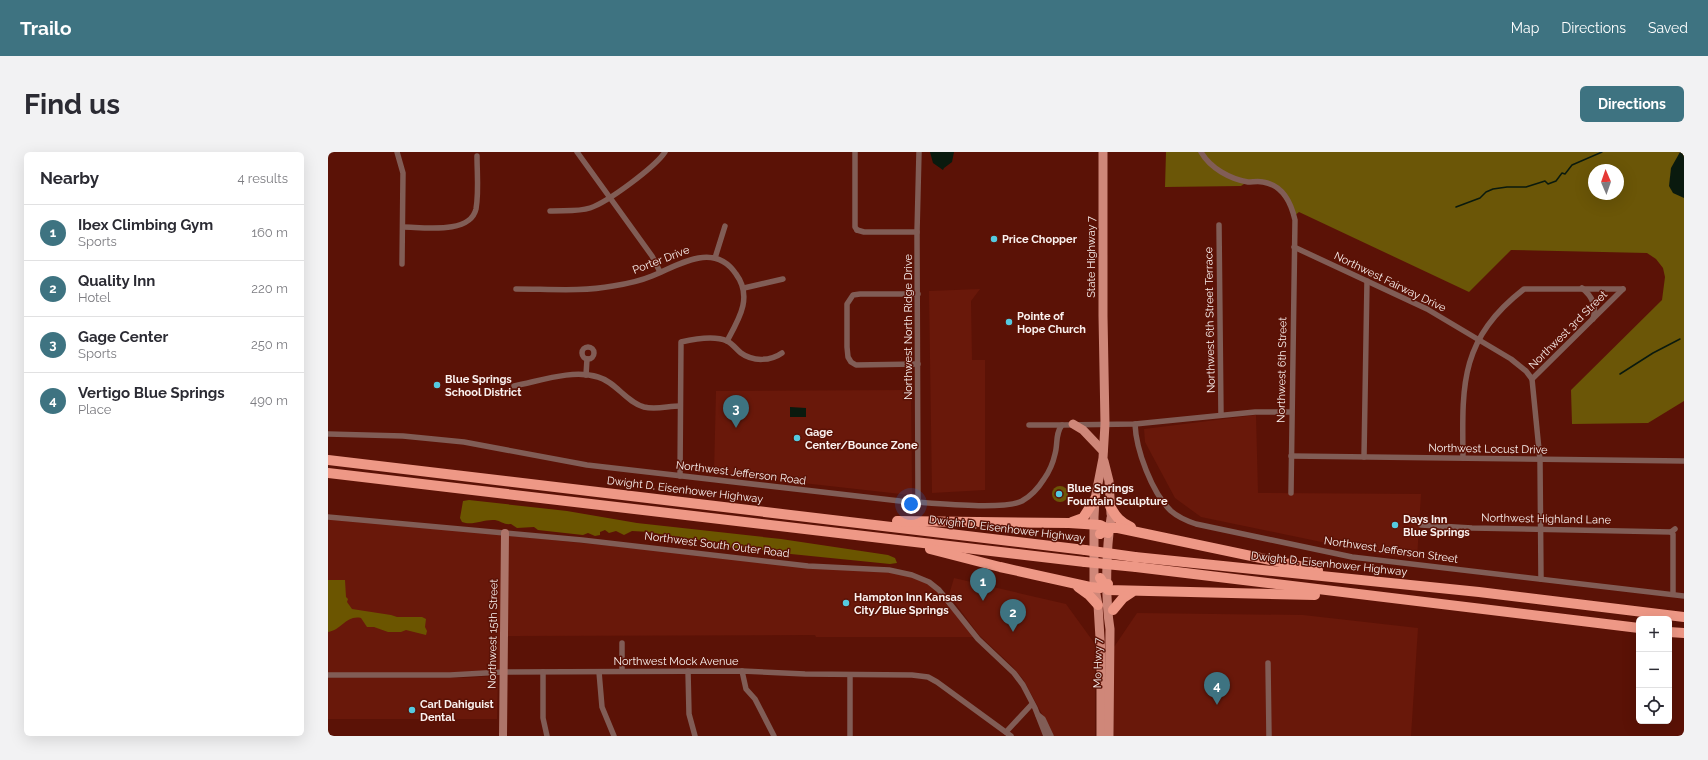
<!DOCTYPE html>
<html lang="en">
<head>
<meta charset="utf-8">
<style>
	body { margin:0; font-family:Raleway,sans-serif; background:#f2f2f3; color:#2b2b33 }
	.controls { position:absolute; right:12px; bottom:12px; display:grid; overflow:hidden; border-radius:6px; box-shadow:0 4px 16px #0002 }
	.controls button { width:36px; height:36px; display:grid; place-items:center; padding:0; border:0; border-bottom:1px solid #e1e1e2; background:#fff; color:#2b2b33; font:20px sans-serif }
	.compass { position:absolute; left:1260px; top:12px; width:36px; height:36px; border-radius:50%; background:#fff; box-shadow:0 4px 16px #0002; rotate:358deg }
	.you { position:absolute; left:583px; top:352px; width:14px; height:14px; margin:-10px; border:3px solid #fff; border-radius:50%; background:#1a73e8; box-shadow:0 0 0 6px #1a73e833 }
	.badge { display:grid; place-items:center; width:26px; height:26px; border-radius:50%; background:#3e7381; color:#fff; font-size:13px; font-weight:700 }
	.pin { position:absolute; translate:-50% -33px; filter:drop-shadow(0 1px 2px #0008) }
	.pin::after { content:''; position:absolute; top:21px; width:14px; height:12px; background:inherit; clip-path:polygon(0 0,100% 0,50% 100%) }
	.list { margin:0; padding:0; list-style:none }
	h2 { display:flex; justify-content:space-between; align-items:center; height:52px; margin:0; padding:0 16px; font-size:17px }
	h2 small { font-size:13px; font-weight:400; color:#7c7c81 }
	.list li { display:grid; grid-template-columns:26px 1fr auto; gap:12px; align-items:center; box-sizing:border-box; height:56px; padding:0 16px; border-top:1px solid #e1e1e2 }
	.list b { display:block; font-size:15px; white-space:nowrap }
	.list p { margin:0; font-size:13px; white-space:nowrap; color:#7c7c81 }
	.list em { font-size:13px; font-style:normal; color:#7c7c81 }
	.icon { flex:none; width:22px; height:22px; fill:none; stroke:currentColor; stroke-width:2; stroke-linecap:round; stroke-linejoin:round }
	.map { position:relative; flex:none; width:1356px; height:584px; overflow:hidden; border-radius:6px }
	header { display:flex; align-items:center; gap:24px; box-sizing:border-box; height:56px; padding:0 20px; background:#3e7381; color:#fff }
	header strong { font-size:19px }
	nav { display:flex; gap:22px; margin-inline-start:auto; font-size:14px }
	.intro { display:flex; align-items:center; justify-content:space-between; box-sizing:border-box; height:96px; padding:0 24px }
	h1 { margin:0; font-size:28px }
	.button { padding:10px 18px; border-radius:6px; background:#3e7381; color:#fff; font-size:14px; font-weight:700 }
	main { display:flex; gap:24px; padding:0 24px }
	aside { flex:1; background:#fff; border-radius:6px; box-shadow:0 4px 16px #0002 }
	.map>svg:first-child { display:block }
	.built { fill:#69180a }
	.green { fill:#6b5607; fill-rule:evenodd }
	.forest { fill:#6b5500 }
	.water { fill:#0a1a0e }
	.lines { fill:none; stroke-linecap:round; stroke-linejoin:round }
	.stream { stroke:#0a1a0e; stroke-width:1.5 }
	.street { stroke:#815d56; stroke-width:5.5 }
	.secondary { stroke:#ad756a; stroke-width:8 }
	.primary { stroke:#cf8779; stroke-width:9 }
	.highway { stroke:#ee9886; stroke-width:10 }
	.highway-bridge { stroke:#ee9886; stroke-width:10 }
	.poi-dot { fill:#55cae0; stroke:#5b1206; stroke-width:1.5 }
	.labels { text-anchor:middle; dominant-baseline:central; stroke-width:3; stroke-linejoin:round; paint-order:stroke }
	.poi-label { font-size:11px; font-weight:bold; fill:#faf1ef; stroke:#5b1206; text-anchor:start }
	.street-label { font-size:11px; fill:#faf1ef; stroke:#5b1206 }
</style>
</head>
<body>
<header>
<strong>Trailo</strong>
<nav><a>Map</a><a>Directions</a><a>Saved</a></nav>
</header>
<div class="intro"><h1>Find us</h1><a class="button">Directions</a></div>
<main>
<aside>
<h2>Nearby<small>4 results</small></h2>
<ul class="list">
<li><span class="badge">1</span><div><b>Ibex Climbing Gym</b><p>Sports</p></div><em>160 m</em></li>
<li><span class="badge">2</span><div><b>Quality Inn</b><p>Hotel</p></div><em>220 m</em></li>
<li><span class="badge">3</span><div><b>Gage Center</b><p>Sports</p></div><em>250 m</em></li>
<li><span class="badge">4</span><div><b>Vertigo Blue Springs</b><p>Place</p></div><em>490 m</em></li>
</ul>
</aside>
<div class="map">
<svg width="1356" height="584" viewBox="0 0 1356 584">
	<rect width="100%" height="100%" fill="#5b1206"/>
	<!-- built -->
	<g class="built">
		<path d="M652 137 643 149 644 208H657V338L604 341 601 139Z"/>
		<path d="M583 238 584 342 582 343 386 321 388 239Z"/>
		<path d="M928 263 930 341 1093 342 1089 407 1051 402 873 365 847 346 817 290 816 277Z"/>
		<path d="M0 365 480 414 567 419 601 430 648 485H488L487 483 176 484 175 520 0 523Z"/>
		<path d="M626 426 738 452 767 492V584H726L695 527 684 514 651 483 621 443Z"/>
		<path d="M809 461 975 463 1090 476 1083 584H786V495Z"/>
		<path d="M166 524H170L169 567H0V526H134Z"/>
	</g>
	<!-- green -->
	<g class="green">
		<path d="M838 0H1356V249L1320 271 1244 272 1243 238 1334 148 1337 125 1335 116 1328 107 1319 101 1183 98 1141 140 971 60 966 64 965 59 946 33 919 30 913 34 837 35ZM1266 18H1290V42H1266Z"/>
		<circle cx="732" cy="342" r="8"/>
	</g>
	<!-- forest -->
	<g class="forest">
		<path d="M141 348 239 359 309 371 453 387 560 403 567 406 569 411 562 412 453 401 446 403C441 401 436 398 431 397 418 394 398 400 389 390L346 385 322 380 304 379 296 383 288 379 281 381 277 378 272 380V383L267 384 260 381 255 383 210 378 206 375 189 376 183 372C176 373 173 369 167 368 155 367 145 374 134 370L132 366 135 349Z"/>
		<path d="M0 428H17L18 445 20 447 19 450 24 457 63 463 69 465H94L98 467 97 475 99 479 98 483 78 478 73 480H60L46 475H39L33 466C18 463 14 478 0 480Z"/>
	</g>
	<!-- water -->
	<g class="water">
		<path d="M602 0H626L624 10 616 16 615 18 605 11Z"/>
		<path d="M1352 0H1356V46L1345 41 1341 34 1343 16Z"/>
		<path d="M462 255 478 256V265H462Z"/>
	</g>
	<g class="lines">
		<!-- stream -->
		<g class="stream">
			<path d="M1128 55 1152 46 1158 40 1165 37 1179 35H1198L1217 29 1220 32 1228 29 1234 21 1237 22 1244 13 1274 0"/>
			<path d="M1292 222 1325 201 1352 187"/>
		</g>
		<!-- street -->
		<g class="street">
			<path d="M69 0 75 21 74 112"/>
			<path d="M249 0 324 104 332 120"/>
			<path d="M527 0V75L529 78"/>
			<path d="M873 0C882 16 902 27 920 30 925 30 930 29 935 30 955 33 963 50 967 68L963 341"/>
			<path d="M222 59C235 58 250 60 262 56 280 50 327 15 337 0"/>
			<path d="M891 73 893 263"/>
			<path d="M75 75C94 75 142 83 148 57 151 40 149 21 149 4"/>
			<path d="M529 78 536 80H589"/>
			<path d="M966 95 1099 157 1183 207 1198 219 1204 227"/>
			<path d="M387 106 397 74"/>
			<path d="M416 136 455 127"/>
			<path d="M1254 136C1264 144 1269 154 1265 167"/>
			<path d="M188 137C220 137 254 140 285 134 298 132 312 129 324 124 351 113 386 89 408 122 425 145 411 167 399 189"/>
			<circle cx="260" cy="201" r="6"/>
			<path d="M590 212 528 213 523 210 520 205 519 195V152L525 143 532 142H590"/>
			<path d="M258 223 259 207"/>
			<path d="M186 234C212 229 244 217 270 225 288 230 298 250 316 255 328 258 340 254 352 254"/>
			<path d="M807 272C808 298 824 341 843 359 851 366 859 369 868 372L1024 405 1356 444"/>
			<path d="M701 273H734"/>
			<path d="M0 282 75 284 136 290 259 313 572 349C597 350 674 359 694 349 703 344 711 335 716 327 721 320 725 311 727 302 730 292 727 282 734 273L807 272 927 260H963"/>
			<path d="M963 304 1356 309"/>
			<path d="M1036 305 1039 129"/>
			<path d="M1135 306C1134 232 1132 187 1196 137H1295"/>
			<path d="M352 324 353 190C366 187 386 183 399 189 405 192 408 197 413 201 425 210 443 209 454 201"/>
			<path d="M590 350 589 80 591 0"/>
			<path d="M0 365 254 388 480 414 561 418 584 423 601 430 611 438 650 487 686 521 695 533 707 556 718 584"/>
			<path d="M1093 373 1144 376 1343 380"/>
			<path d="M1213 427 1212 308 1204 227 1295 137"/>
			<path d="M1345 442V382L1343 380 1347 377"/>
			<path d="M940 511 941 584"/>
			<path d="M294 519V491"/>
			<path d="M360 519 361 562 367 584"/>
			<path d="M414 519 418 537 427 547 446 584"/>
			<path d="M215 520V566L219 584"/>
			<path d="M271 520 274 555 286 584"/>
			<path d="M0 523H122L175 520 414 519 477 522 584 523 600 525 609 530 683 584"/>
			<path d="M710 563 715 567 723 584"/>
			<path d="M678 580 704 552"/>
			<path d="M522 584V523"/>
		</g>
		<!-- secondary -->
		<path class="secondary" d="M175 584 177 381"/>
		<!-- primary -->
		<g class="primary">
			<path d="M745 272 755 278 775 299"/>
			<path d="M776 309 781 329 783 362"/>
			<path d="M773 584V503L770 453 766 431V365L767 347 775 306 777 272 775 164V0"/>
			<path d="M781 584 782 477C777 446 778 397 783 366"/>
		</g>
		<!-- highway -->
		<g class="highway">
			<path d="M0 308 757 398"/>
			<path d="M0 321 757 410"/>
			<path d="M782 354C788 365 792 370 803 375"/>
			<path d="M569 369 741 371 772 373 776 375 780 381"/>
			<path d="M744 370 755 366 767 347"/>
			<path d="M772 382 781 376H790L990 418"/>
			<path d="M602 397 672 415 762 435 772 436 780 432"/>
			<path d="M807 405 1151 440 1356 465"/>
			<path d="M808 415 1311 476"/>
			<path d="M772 426 780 438 987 443"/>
			<path d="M750 435 761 443 770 453"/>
			<path d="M785 458 795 446 804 440"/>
			<path d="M1341 480 1356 481"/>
		</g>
		<!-- highway-bridge -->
		<g class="highway-bridge">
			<path d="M757 398 807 405"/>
			<path d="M757 410 808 415"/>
		</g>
	</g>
	<!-- markers -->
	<g class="poi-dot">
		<circle cx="666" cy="87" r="4"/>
		<circle cx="681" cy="170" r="4"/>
		<circle cx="109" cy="233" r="4"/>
		<circle cx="469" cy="286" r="4"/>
		<circle cx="731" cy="342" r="4"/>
		<circle cx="1067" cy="373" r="4"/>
		<circle cx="518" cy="451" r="4"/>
		<circle cx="84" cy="558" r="4"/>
	</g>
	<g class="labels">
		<!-- poi labels -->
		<g class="poi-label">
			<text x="674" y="87">Price Chopper</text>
			<text x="689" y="164">Pointe of<tspan x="689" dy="13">Hope Church</tspan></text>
			<text x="117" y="227">Blue Springs<tspan x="117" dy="13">School District</tspan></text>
			<text x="477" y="280">Gage<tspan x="477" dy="13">Center/Bounce Zone</tspan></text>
			<text x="739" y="336">Blue Springs<tspan x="739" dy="13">Fountain Sculpture</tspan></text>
			<text x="1075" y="367">Days Inn<tspan x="1075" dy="13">Blue Springs</tspan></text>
			<text x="526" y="445">Hampton Inn Kansas<tspan x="526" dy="13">City/Blue Springs</tspan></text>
			<text x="92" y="552">Carl Dahiguist<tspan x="92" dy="13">Dental</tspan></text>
		</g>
		<!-- street labels -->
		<g class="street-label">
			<text transform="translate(763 105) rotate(-90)">State Highway 7</text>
			<text transform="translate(333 108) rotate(-21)">Porter Drive</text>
			<text transform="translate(1062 130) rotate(26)">Northwest Fairway Drive</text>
			<text transform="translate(882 168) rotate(-91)">Northwest 6th Street Terrace</text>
			<text transform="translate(580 175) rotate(-90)">Northwest North Ridge Drive</text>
			<text transform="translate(1240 178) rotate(-45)">Northwest 3rd Street</text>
			<text transform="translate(954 218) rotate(-89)">Northwest 6th Street</text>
			<text transform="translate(1160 297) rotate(1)">Northwest Locust Drive</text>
			<text transform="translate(413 321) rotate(7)">Northwest Jefferson Road</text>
			<text transform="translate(357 338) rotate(7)">Dwight D. Eisenhower Highway</text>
			<text transform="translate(1218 367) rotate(1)">Northwest Highland Lane</text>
			<text transform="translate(679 377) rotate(7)">Dwight D. Eisenhower Highway</text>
			<text transform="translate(389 393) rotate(7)">Northwest South Outer Road</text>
			<text transform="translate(1063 398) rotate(8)">Northwest Jefferson Street</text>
			<text transform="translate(1001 412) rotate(6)">Dwight D. Eisenhower Highway</text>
			<text transform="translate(165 482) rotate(-89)">Northwest 15th Street</text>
			<text x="348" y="509">Northwest Mock Avenue</text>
			<text transform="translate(770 511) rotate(-89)">Mo Hwy 7</text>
		</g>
	</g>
</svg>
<div class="controls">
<button>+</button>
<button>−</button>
<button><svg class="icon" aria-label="locate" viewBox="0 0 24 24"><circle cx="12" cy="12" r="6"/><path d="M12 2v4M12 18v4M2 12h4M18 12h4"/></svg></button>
</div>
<svg class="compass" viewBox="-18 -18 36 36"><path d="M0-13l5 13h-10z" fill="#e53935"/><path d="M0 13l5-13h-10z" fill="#7c7c81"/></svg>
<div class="you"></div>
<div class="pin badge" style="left:655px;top:449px">1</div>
<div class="pin badge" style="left:685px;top:480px">2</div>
<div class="pin badge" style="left:408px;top:276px">3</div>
<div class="pin badge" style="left:889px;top:553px">4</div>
</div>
</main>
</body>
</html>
